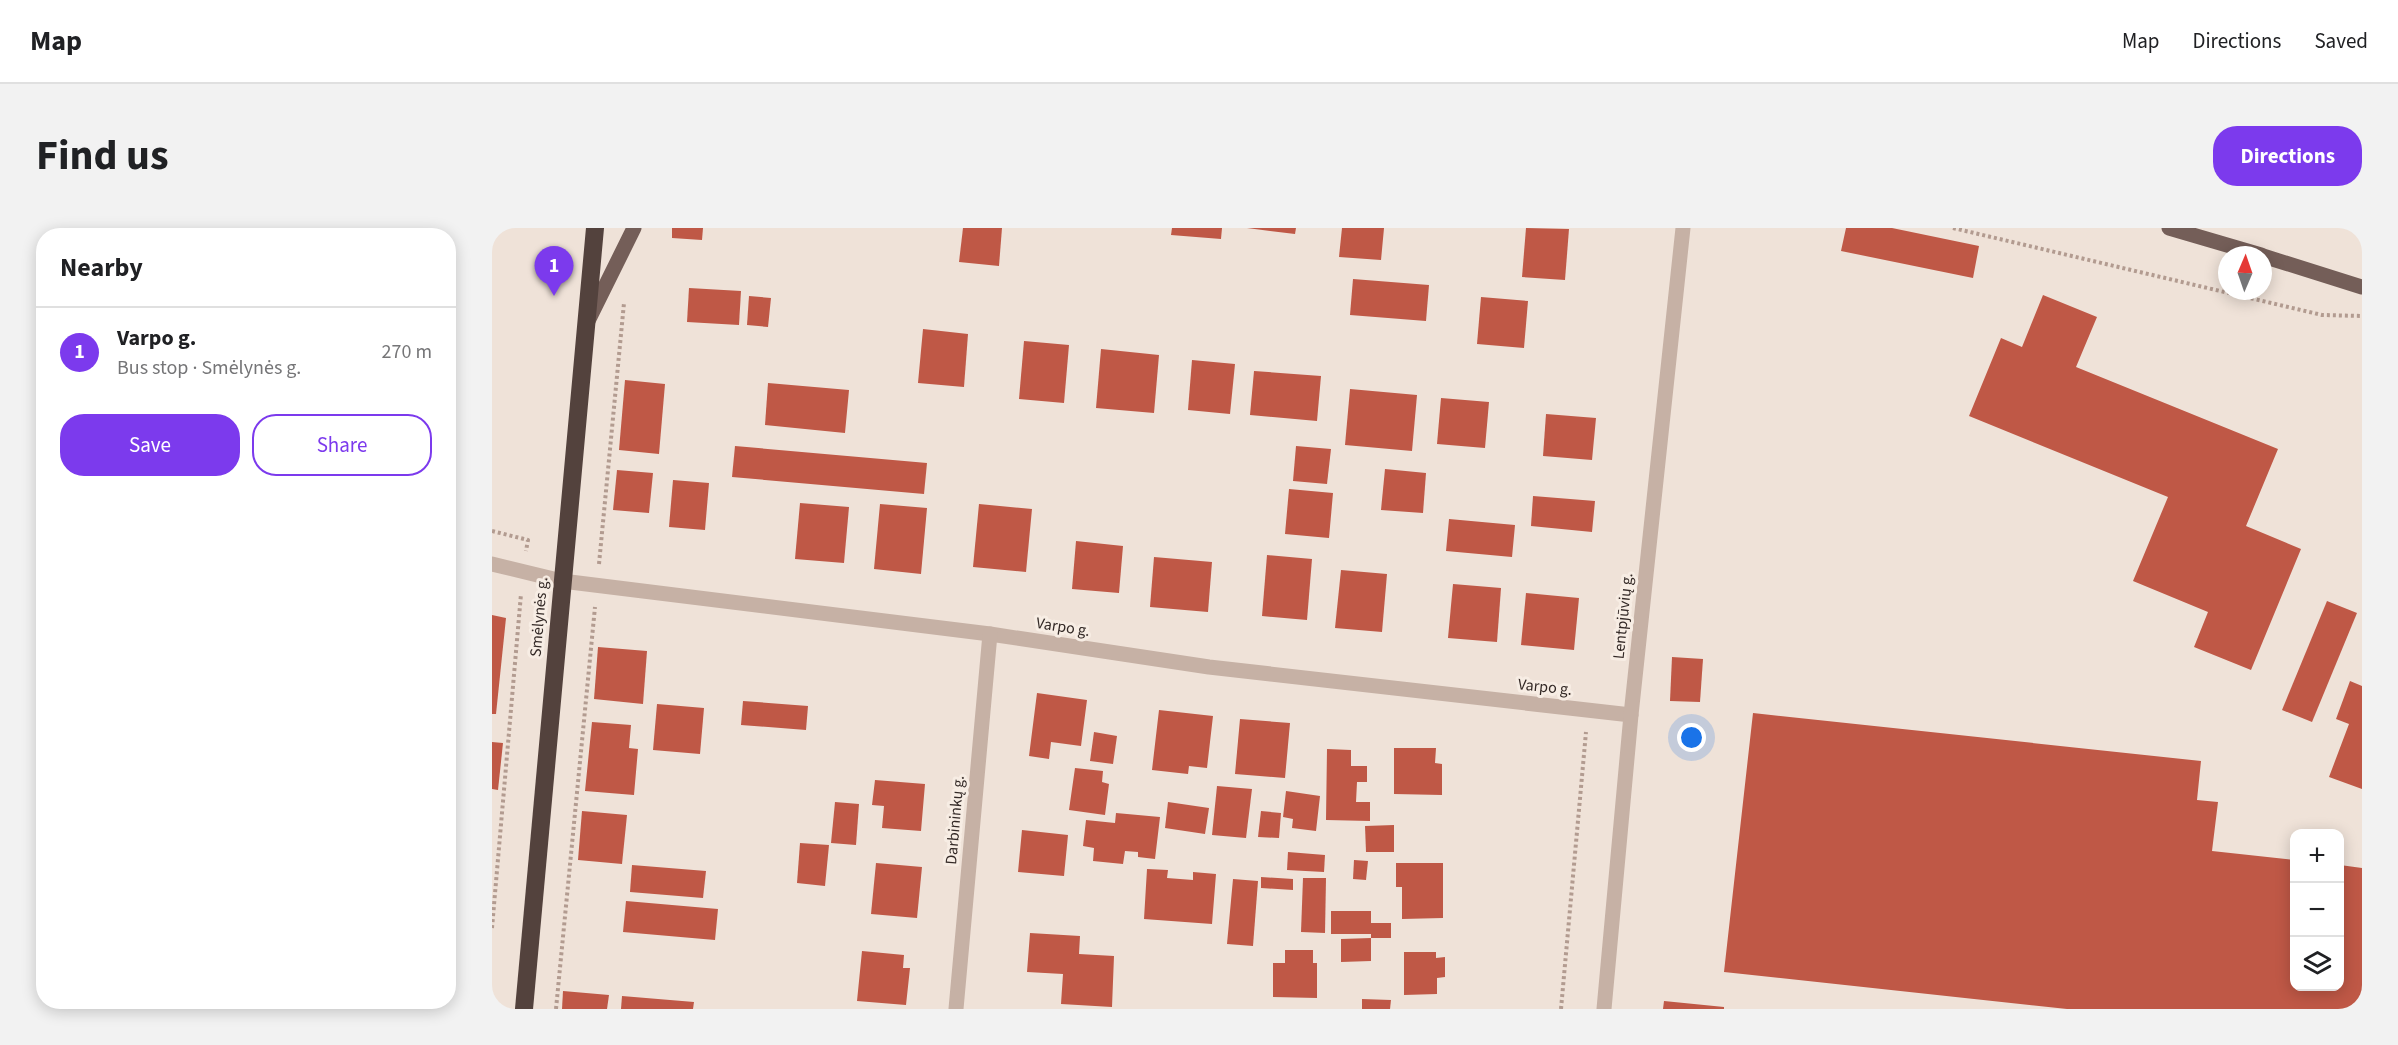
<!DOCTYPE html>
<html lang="en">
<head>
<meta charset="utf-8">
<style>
	body { margin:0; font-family:"Source Sans 3",sans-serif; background:#f2f2f2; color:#202124 }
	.controls { position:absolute; right:18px; bottom:18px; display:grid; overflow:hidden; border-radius:12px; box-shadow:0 3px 15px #0003 }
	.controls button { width:54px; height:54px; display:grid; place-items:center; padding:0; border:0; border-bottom:2px solid #e0e0e0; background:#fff; color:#202124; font:30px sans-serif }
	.compass { position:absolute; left:1726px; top:18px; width:54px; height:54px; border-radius:50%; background:#fff; box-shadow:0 3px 15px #0003; rotate:2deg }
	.you { position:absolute; left:1200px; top:510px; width:21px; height:21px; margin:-15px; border:4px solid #fff; border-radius:50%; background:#1a73e8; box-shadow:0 0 0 9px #1a73e833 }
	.badge { display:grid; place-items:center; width:39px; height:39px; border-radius:50%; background:#7c3aed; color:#fff; font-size:20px; font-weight:700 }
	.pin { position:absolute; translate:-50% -50px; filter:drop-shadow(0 2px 3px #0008) }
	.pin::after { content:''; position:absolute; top:32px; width:21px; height:18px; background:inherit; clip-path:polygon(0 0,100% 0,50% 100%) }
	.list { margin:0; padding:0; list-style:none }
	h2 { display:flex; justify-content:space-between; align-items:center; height:78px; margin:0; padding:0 24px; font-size:26px }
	h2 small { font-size:20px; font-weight:400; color:#757577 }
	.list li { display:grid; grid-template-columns:39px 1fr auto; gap:18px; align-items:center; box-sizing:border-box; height:90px; padding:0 24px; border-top:2px solid #e0e0e0 }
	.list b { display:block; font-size:22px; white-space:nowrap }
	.list p { margin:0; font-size:20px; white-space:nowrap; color:#757577 }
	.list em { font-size:20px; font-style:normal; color:#757577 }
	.actions { display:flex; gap:12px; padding:18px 24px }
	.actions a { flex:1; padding:14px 0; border:2px solid #7c3aed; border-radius:24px; text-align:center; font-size:21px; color:#7c3aed }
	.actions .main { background:#7c3aed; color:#fff }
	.icon { flex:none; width:33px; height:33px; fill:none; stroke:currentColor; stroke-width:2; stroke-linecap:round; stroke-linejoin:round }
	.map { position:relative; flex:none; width:1870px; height:781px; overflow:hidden; border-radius:24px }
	header { display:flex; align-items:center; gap:36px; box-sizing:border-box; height:84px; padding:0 30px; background:#fff; border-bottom:2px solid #e0e0e0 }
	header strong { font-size:28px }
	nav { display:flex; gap:33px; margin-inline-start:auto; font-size:21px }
	.intro { display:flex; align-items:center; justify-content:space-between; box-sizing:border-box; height:144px; padding:0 36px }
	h1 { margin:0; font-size:42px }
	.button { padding:15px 27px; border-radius:24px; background:#7c3aed; color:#fff; font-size:21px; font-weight:700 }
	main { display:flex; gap:36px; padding:0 36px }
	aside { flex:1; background:#fff; border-radius:24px; box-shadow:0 3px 15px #0003 }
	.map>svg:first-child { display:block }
	.building { fill:#bf5846 }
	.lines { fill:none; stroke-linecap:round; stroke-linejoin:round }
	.path { stroke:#b29b90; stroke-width:4; stroke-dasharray:3 3; stroke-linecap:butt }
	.street { stroke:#c6b1a5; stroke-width:15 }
	.primary { stroke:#745e58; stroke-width:15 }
	.highway { stroke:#53423d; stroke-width:18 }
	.labels { text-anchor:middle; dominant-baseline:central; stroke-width:6; stroke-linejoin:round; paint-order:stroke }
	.street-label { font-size:16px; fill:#332926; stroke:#f7ede4 }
</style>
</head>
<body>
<header>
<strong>Map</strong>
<nav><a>Map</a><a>Directions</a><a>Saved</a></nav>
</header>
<div class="intro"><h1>Find us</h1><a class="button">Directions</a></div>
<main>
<aside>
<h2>Nearby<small></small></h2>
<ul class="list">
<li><span class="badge">1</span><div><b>Varpo g.</b><p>Bus stop · Smėlynės g.</p></div><em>270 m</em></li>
</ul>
<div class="actions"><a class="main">Save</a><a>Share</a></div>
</aside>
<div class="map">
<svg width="1870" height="781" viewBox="0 0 1870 781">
	<rect width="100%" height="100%" fill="#efe2d8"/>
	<!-- building -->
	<g class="building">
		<path d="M180 0H211L210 12 180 10Z"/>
		<path d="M471 0H510L507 38 467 34Z"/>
		<path d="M680 0H730L729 11 679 7Z"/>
		<path d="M755 0H804L803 6Z"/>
		<path d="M850 0H892L889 32 847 29Z"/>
		<path d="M1034 0 1077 1 1073 52 1030 49Z"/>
		<path d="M1354 0H1400L1487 18 1481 50 1349 23Z"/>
		<path d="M861 51 937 57 934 93 858 87Z"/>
		<path d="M197 60 249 63 247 97 195 94Z"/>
		<path d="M1551 67 1605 89 1584 139 1786 221 1754 298 1809 321 1759 442 1702 419 1716 384 1641 353 1676 269 1477 188 1509 110 1530 119Z"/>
		<path d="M257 68 279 70 276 99 255 97Z"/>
		<path d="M989 69 1036 73 1032 120 985 116Z"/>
		<path d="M431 101 476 106 472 159 426 155Z"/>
		<path d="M532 113 577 117 572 175 527 171Z"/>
		<path d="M609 121 667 127 662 185 604 180Z"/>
		<path d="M700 132 743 136 738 186 696 182Z"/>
		<path d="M762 143 829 148 825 193 758 187Z"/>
		<path d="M133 152 173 156 167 226 127 222Z"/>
		<path d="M276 155 357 162 353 205 273 197Z"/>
		<path d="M858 161 925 167 920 223 853 217Z"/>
		<path d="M949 170 997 174 993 220 945 216Z"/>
		<path d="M1054 186 1104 190 1100 232 1051 228Z"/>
		<path d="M243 218 435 235 432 266 240 249Z"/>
		<path d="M804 218 839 221 835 256 801 253Z"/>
		<path d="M893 241 934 245 931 285 889 282Z"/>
		<path d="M125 242 161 245 157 285 121 282Z"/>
		<path d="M181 252 217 255 213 302 177 299Z"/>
		<path d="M797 261 841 265 837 310 793 306Z"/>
		<path d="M1041 268 1103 273 1100 304 1039 298Z"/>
		<path d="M308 275 357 279 352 335 303 331Z"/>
		<path d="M388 276 435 280 429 346 382 341Z"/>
		<path d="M487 276 540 281 534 344 481 339Z"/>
		<path d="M957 291 1023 297 1020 329 954 323Z"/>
		<path d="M584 313 631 318 627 365 580 361Z"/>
		<path d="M775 327 820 331 815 392 770 388Z"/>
		<path d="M662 329 720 334 716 384 658 379Z"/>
		<path d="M849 342 895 346 890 404 843 400Z"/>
		<path d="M961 356 1009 360 1005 414 956 410Z"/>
		<path d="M1034 365 1087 370 1082 422 1029 417Z"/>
		<path d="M1835 373 1865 385 1820 494 1790 482Z"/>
		<path d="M0 387 14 390 4 486H0Z"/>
		<path d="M106 419 155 423 151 476 102 471Z"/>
		<path d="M1180 429 1211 431 1208 474 1178 473Z"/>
		<path d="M1858 453 1870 458V561L1837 549 1857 496 1844 491Z"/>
		<path d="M545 465 595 472 589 518 559 514 557 531 537 528Z"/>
		<path d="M251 473 316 478 314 502 249 497Z"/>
		<path d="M165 476 212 480 208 526 161 522Z"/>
		<path d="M667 482 721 488 715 540 697 538 696 546 660 542Z"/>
		<path d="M1261 485 1709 533 1705 572 1726 574 1720 623 1802 632V758H1848V637L1870 640V781H1575L1232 744Z"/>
		<path d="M748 491 798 495 793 550 743 546Z"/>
		<path d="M100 494 139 497 137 520 146 521 142 567 93 563Z"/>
		<path d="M602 504 625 508 621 536 598 533Z"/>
		<path d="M0 514 11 515 6 562 0 561Z"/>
		<path d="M902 520H944L943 535 950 536V567L902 566Z"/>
		<path d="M835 521 859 522V538H875V554H865L864 574H878V593L834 592Z"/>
		<path d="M583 540 611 543 610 554 617 556 613 587 577 582Z"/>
		<path d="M383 552 433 556 429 603 390 600 392 578 380 577Z"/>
		<path d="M725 558 760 561 754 610 720 607Z"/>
		<path d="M794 563 828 568 824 603 800 600 801 591 791 589Z"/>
		<path d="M343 574 367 576 364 617 339 615Z"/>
		<path d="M676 574 717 580 713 606 673 600Z"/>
		<path d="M90 583 135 587 130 636 86 632Z"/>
		<path d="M769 583 789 585 787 610 766 609Z"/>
		<path d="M624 585 668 589 663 631 646 629V624L633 623 631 636 601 633 602 620 591 618 594 592 623 595Z"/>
		<path d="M902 597V624H874L873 598Z"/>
		<path d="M530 602 576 607 572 648 526 644Z"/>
		<path d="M308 615 337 617 333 658 305 655Z"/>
		<path d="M796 624 833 627 832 644 795 642Z"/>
		<path d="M862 632 876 633 874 652 861 651Z"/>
		<path d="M384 635 430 639 425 690 379 686Z"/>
		<path d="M904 635H951V690L910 691V659H904Z"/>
		<path d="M140 637 214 643 211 670 138 664Z"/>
		<path d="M655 641 676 642 675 650 701 652V644L724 646 720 696 652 691Z"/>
		<path d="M769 649 801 651V662L769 660Z"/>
		<path d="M811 650H834L833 705 809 704Z"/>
		<path d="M741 651 766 653 761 718 735 716Z"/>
		<path d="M134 673 226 681 223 712 131 704Z"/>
		<path d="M839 683H879V695H899V710H879V706H839Z"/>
		<path d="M538 705 588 708 587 726 622 728 620 779 569 776 571 746 535 744Z"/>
		<path d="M879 710V733L849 734V711Z"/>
		<path d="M793 722H821V735H825V770L781 769V735H793Z"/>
		<path d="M370 723 412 727 411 740H418L414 777 365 773Z"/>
		<path d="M912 724H944V730L953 729V749L945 750V766L912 767Z"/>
		<path d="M71 763 117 767 115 781H70Z"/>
		<path d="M130 768 202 774 201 781H129Z"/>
		<path d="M870 771 899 772 898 781H870Z"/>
		<path d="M1172 773 1232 779V781H1171Z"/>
	</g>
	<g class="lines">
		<!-- path -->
		<g class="path">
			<path d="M1461 0 1830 87 1870 88"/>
			<path d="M0 303 36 312 34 323"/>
			<path d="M107 336 132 75"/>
			<path d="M0 700 29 366"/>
			<path d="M64 781 103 379"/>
			<path d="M1069 781 1094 504"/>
		</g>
		<!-- street -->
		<g class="street">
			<path d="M0 336 70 353 498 406 717 439 1139 487"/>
			<path d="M464 781 498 406"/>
			<path d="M1112 781 1139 487 1191 0"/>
		</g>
		<!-- primary -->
		<g class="primary">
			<path d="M1677 0 1769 27"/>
			<path d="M1771 28 1870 59"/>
			<path d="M96 93 142 0"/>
		</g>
		<!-- highway -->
		<path class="highway" d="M32 781 103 0"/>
	</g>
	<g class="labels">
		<!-- street labels -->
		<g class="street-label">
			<text transform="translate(1131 388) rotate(-84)">Lentpjūvių g.</text>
			<text transform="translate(47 389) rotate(-85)">Smėlynės g.</text>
			<text transform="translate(571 399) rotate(9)">Varpo g.</text>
			<text transform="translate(1053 459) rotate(6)">Varpo g.</text>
			<text transform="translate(463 592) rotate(-85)">Darbininkų g.</text>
		</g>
	</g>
</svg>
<div class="controls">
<button>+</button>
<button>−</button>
<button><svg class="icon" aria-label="layers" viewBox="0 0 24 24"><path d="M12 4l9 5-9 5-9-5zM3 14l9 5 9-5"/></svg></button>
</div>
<svg class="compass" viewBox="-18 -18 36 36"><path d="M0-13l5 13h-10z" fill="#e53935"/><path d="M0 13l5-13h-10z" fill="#757577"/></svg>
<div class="you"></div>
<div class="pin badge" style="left:62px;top:68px">1</div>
</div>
</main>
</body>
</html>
